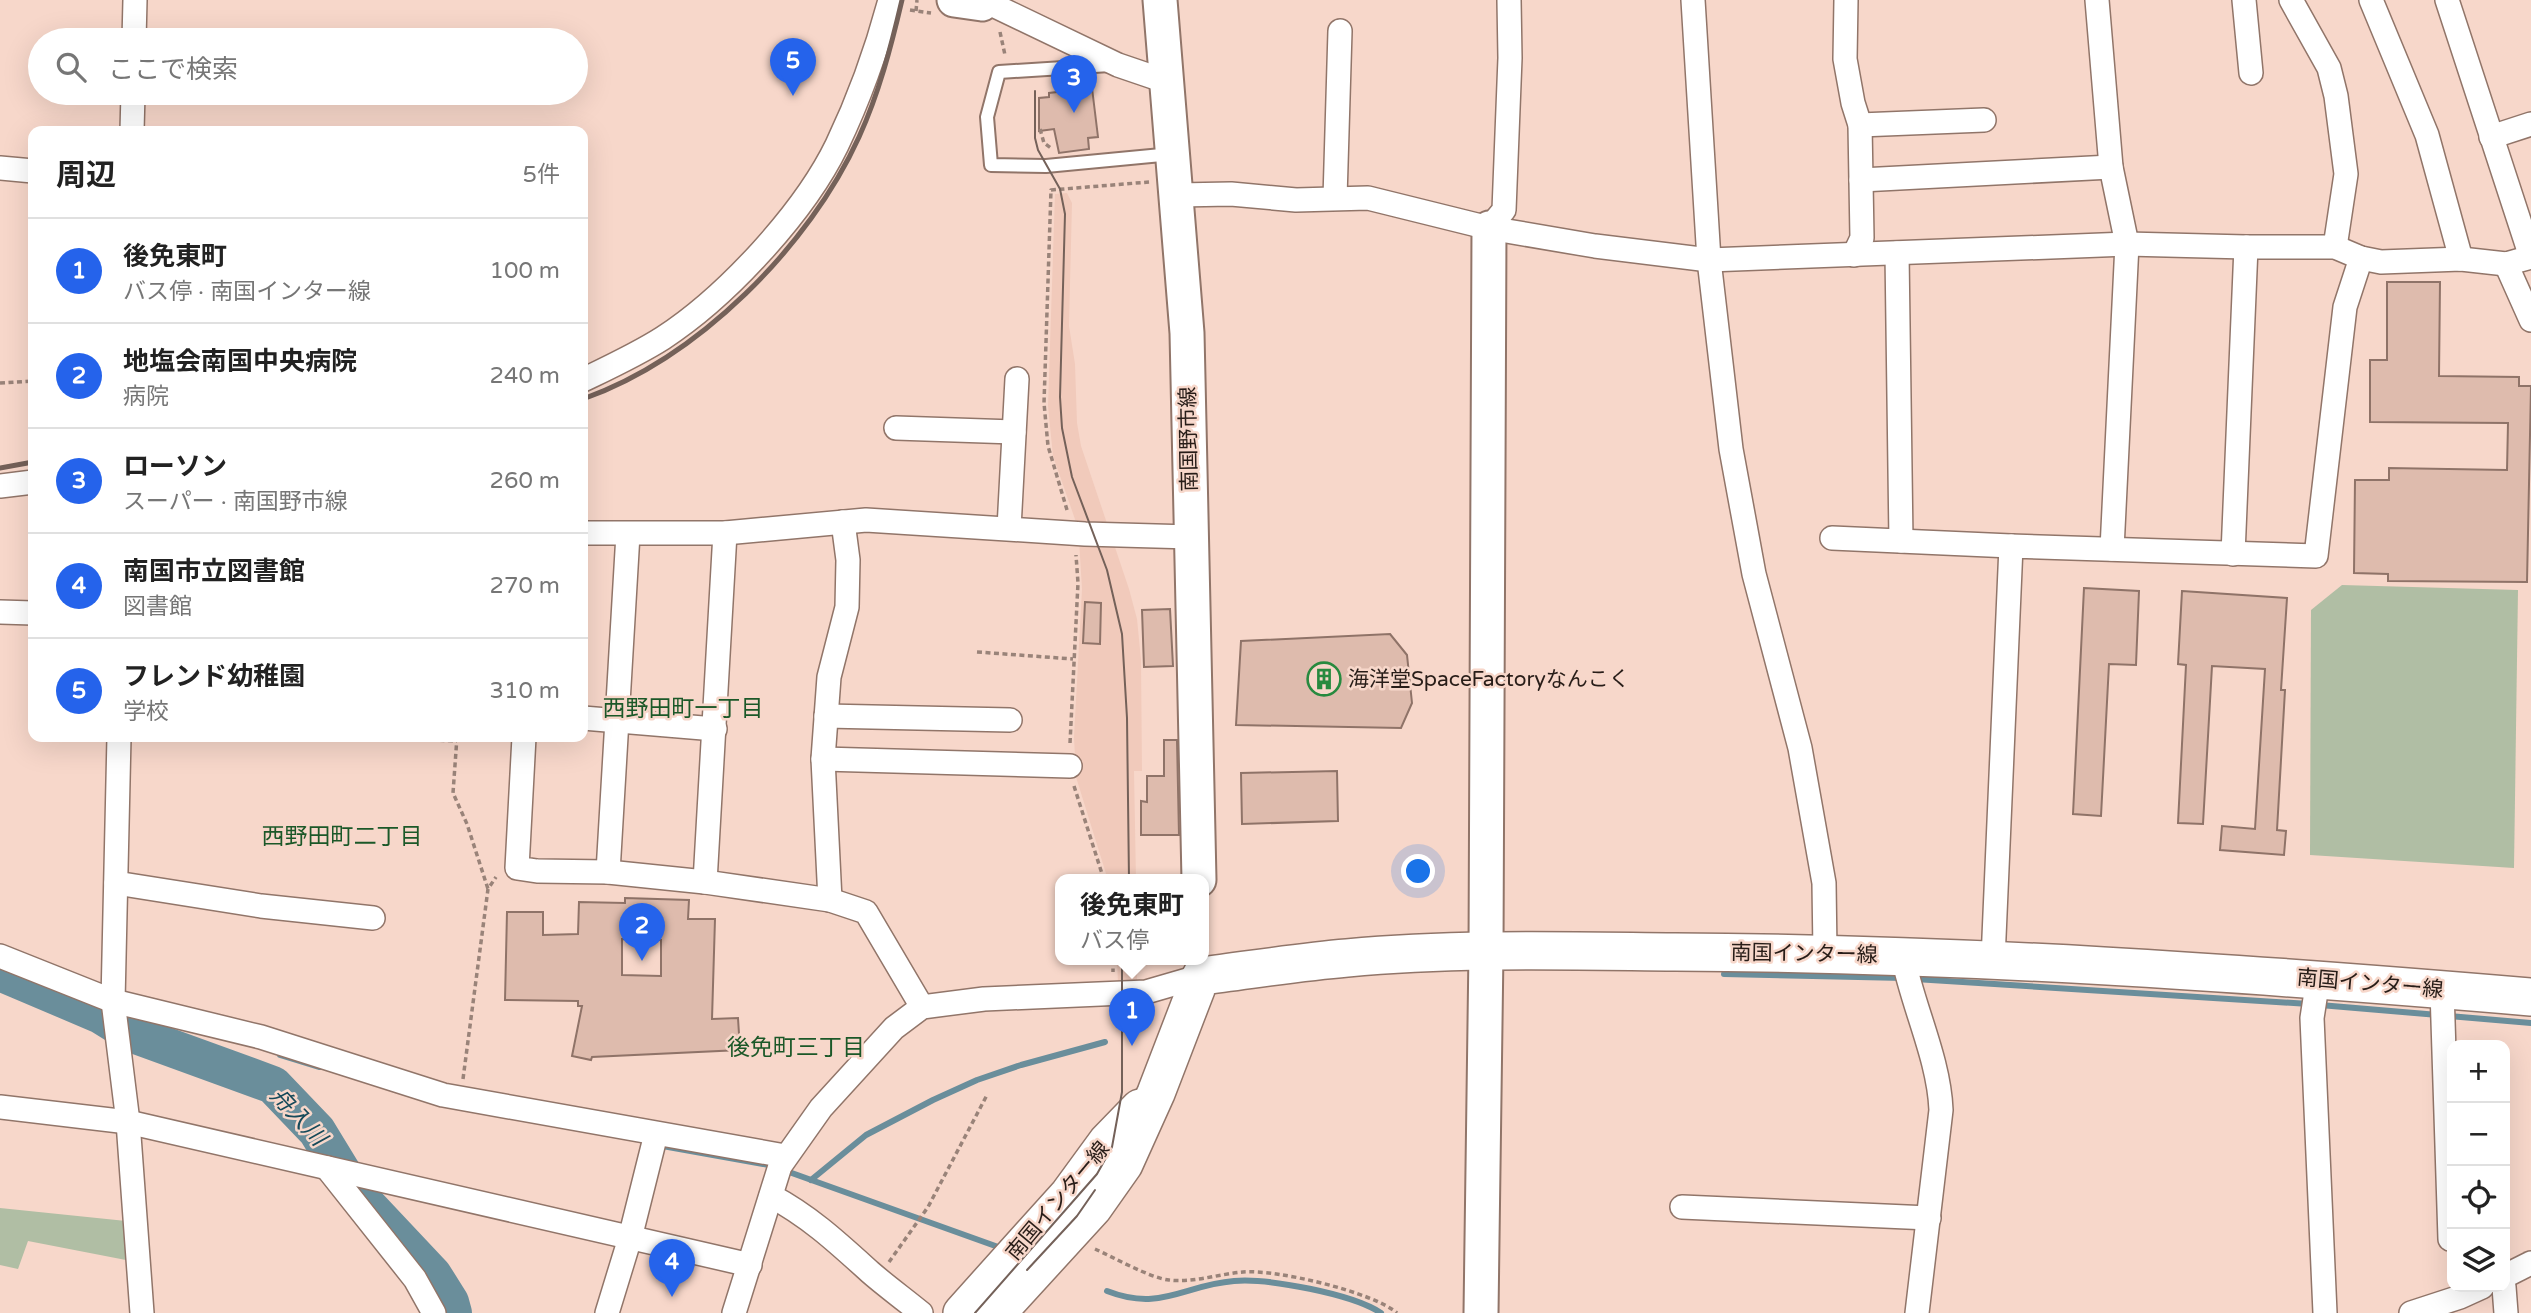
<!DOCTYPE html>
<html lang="ja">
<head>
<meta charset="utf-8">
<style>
	body { margin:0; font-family:"Varela Round","Noto Sans JP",sans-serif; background:#f6f6f6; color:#222 }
	.controls { position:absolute; right:21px; bottom:21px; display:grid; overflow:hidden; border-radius:14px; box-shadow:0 7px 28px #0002 }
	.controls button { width:63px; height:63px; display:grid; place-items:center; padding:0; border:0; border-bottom:2px solid #e0e0e0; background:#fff; color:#222; font:35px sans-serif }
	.you { position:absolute; left:1419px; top:872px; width:24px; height:24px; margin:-18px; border:5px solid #fff; border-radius:50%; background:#1a73e8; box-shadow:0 0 0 10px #1a73e833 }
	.badge { display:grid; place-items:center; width:46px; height:46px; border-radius:50%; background:#2563eb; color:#fff; font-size:23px; font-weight:700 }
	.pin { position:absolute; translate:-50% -58px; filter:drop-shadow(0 2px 4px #0008) }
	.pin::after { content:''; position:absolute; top:37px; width:24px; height:21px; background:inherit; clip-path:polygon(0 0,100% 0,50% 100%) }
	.popup { position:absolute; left:1055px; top:874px; width:154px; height:91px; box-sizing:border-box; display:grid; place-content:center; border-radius:14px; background:#fff; filter:drop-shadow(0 2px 5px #0005); font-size:23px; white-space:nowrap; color:#767676 }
	.popup b { font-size:26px; color:#222 }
	.popup::after { content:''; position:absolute; left:50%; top:100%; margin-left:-14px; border:14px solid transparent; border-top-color:#fff }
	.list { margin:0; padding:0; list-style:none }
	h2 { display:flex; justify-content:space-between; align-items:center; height:91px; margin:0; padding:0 28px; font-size:30px }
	h2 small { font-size:23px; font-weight:400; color:#767676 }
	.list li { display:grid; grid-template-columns:46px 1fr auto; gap:21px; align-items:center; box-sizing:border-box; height:105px; padding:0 28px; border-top:2px solid #e0e0e0 }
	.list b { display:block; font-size:26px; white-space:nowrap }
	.list p { margin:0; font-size:23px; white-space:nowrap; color:#767676 }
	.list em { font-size:23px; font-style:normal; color:#767676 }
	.icon { flex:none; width:38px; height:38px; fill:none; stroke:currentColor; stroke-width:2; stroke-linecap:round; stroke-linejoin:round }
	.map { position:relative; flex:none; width:2531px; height:1313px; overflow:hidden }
	.search { position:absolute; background:#fff; box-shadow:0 7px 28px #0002; left:28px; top:28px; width:560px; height:77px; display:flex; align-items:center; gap:18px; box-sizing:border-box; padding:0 24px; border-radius:38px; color:#767676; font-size:26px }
	.panel { position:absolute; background:#fff; box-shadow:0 7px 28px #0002; left:28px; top:126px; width:560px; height:616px; border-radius:14px }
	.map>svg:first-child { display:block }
	.built { fill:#f1cabb }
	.green { fill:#b0bea4 }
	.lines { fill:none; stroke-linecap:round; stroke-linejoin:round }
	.stream { stroke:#6a8e9b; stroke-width:6 }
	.river { stroke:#6a8e9b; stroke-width:38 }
	.building { fill:#debbad; stroke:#8f7368; stroke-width:2; fill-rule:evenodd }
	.lane-casing { stroke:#917569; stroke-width:16 }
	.street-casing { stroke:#917569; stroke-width:26 }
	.secondary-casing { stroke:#917569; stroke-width:37 }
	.primary-casing { stroke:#917569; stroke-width:40 }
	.path { stroke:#998379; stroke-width:3.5; stroke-dasharray:5 3.5; stroke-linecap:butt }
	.lane { stroke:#fff; stroke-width:12 }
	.street { stroke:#fff; stroke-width:23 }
	.secondary { stroke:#fff; stroke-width:33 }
	.primary { stroke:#fff; stroke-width:37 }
	.tram { stroke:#746159; stroke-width:2 }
	.rail { stroke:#746159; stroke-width:5 }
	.labels { text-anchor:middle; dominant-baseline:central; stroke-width:5; stroke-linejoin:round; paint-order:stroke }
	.street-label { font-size:21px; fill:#281d18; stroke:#f7d7ca }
	.poi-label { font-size:21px; fill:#281d18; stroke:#f7d7ca; text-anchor:start }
	.neighbourhood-label { font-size:23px; fill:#1b5828; stroke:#f7d7ca }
	.water-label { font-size:23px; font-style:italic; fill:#164a5a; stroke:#f7d7ca }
</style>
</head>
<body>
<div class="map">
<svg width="2531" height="1313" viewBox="0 0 2531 1313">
	<rect width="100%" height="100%" fill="#f7d7ca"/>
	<!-- built -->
	<g class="built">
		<path d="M1067 193 1072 203 1069 326 1075 364 1077 423 1081 446 1129 589 1137 619 1141 660 1142 771H1134L1136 880H1108L1076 777 1074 737 1082 589 1079 539 1077 525 1053 456 1048 406 1055 194Z"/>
		<path d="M1117 960H1137V983H1118Z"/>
	</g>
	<!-- green -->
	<g class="green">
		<path d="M2342 585 2518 590 2514 868 2310 855 2311 610Z"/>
		<path d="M0 1208 126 1221 131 1261 28 1241 18 1269 0 1265Z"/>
	</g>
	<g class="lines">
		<!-- stream -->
		<g class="stream">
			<path d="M1724 974 1904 978"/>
			<path d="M1915 979 2309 1004"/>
			<path d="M2320 1005 2438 1015"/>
			<path d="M2449 1016 2531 1023"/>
			<path d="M280 1055 319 1067"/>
			<path d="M657 1145 769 1165"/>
			<path d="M789 1172 1001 1248"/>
			<path d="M811 1180 866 1135 933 1100 977 1080 1021 1065 1105 1042"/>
			<path d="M1107 1291C1161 1312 1183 1285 1234 1281 1268 1278 1353 1294 1381 1313"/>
		</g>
		<!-- river -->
		<path class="river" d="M0 972 101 1015 130 1033 273 1085 317 1131 353 1190 433 1275 450 1302 453 1313"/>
	</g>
	<!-- building -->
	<g class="building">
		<path d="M1092 88 1098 137 1088 138 1089 149 1059 153 1054 129 1039 131V98L1049 97V93Z"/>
		<path d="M2387 282H2440L2439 376 2519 377V386H2531L2527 582 2388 581V574L2354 573 2355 480H2389V468L2507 470 2508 423 2370 422V360H2387Z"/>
		<path d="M2084 588 2139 591 2136 665 2109 664 2101 816 2073 814Z"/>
		<path d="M2182 591 2287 598 2281 690H2285L2277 830 2286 831 2284 855 2220 850 2222 826 2255 829 2265 669 2212 666 2203 824 2178 823 2186 665 2178 664Z"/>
		<path d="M1085 602 1101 603 1100 644 1083 643Z"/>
		<path d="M1170 609 1173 666 1144 667 1142 610Z"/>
		<path d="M1390 634 1407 655 1412 703 1401 728 1236 725 1241 641Z"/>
		<path d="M1164 740H1177L1179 835H1141V801L1147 802V776H1164Z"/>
		<path d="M1337 771 1338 821 1242 824 1241 773Z"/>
		<path d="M625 898 689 900 688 919H715L712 1019 738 1018 740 1050 592 1057 591 1060 572 1056 582 1006H578V1001L505 1000 507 912H543V935L578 934 579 902 625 903ZM622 939 661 940V976L622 975Z"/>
	</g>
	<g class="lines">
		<defs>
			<path id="lane" d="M1110 65 999 72 987 117 991 165 1046 166 1172 154"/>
			<g id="street">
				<path d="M1693 0 1709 260 1731 449 1754 574 1800 748 1824 883 1825 952"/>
				<path d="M1846 0 1845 59 1853 103 1860 125 1862 238 1854 255"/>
				<path d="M2097 0 2111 167 2127 244 2112 549"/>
				<path d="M2244 0 2251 73"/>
				<path d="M2291 0 2329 68 2336 96 2346 174 2335 247"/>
				<path d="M2371 0 2427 135 2461 259"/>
				<path d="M2447 0 2531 257"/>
				<path d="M997 7 1118 65 1165 81"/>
				<path d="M134 40 135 0"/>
				<path d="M1860 125 1984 120"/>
				<path d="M132 131 133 93"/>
				<path d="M2491 137 2531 124"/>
				<path d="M0 168 33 171"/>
				<path d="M1861 180 2111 167"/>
				<path d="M1178 195 1231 194 1296 200 1368 198 1489 228 1595 246 1709 260 2127 244 2246 247H2335L2361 258 2381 262 2461 259 2506 264 2531 257"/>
				<path d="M1335 198 1340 31"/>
				<path d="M1489 228 1504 210 1510 58 1509 0"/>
				<path d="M1897 253 1901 541"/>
				<path d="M2506 264 2531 320"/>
				<path d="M583 380C610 367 638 354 663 338 726 297 804 213 837 145 859 99 877 49 890 0"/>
				<path d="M896 428 1014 432"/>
				<path d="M0 486 33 482"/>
				<path d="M1009 528 1017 379"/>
				<path d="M583 533H725L866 520 1085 534 1191 537"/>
				<path d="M1832 538 2011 546"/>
				<path d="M2233 554 2246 247"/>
				<path d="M0 612 33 613"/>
				<path d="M826 716 1010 720"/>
				<path d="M583 718 715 729"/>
				<path d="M119 737 113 1001 128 1122 142 1313"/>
				<path d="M524 737 517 868 537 871 608 872 705 882 830 900 866 912 922 1007"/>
				<path d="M823 759 1070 766"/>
				<path d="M608 872 628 534"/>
				<path d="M705 882 725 533"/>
				<path d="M116 883 261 906 373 918"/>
				<path d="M830 900 823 759 829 677 847 607 848 560 843 522"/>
				<path d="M0 956 113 1001 261 1037 443 1095 785 1156"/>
				<path d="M1903 957C1913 1007 1939 1059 1941 1110L1917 1313"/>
				<path d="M1993 960 2011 546 2316 556 2345 307 2361 258"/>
				<path d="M2318 979 2312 1018 2325 1313"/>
				<path d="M2442 990 2450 1239"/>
				<path d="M0 1107 128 1122 750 1265"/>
				<path d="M327 1168 415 1279 434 1313"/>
				<path d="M771 1196C809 1216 838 1243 870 1272 886 1286 904 1299 921 1313"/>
				<path d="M1682 1207 1929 1218"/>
				<path d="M2505 1276 2531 1263"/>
				<path d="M2504 1287 2506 1313"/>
				<path d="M607 1313 630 1238 656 1134"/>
				<path d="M734 1313 780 1166 821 1108 894 1028 922 1007 984 999 1146 992 1201 976"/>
				<path d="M2411 1313 2460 1297 2482 1287"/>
			</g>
			<g id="secondary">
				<path d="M954 0 982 4"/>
				<path d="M1160 0 1187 333 1199 880"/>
				<path d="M1481 1313 1486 951 1489 228"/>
			</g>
			<g id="primary">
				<path d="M962 1313 1069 1194 1107 1142 1140 1108"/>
				<path d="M997 1313 1093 1208 1124 1164 1156 1093 1201 976C1250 970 1299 962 1347 958 1456 948 1566 951 1675 952 1961 953 2246 973 2531 997"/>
			</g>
		</defs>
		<!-- lane casing -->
		<use href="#lane" class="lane-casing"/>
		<!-- street casing -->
		<use href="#street" class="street-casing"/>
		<!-- secondary casing -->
		<use href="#secondary" class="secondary-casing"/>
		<!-- primary casing -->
		<use href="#primary" class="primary-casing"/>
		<!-- path -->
		<g class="path">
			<path d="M910 10 931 13"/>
			<path d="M916 11 917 0"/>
			<path d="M1000 32 1005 55"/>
			<path d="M1040 129 1044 143 1051 148"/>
			<path d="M0 383 33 381"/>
			<path d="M1067 510 1048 446 1044 403 1051 190 1149 182"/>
			<path d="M977 652 1073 659"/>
			<path d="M363 737 457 741"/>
			<path d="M457 737 453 793 467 824 488 889"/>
			<path d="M1070 743 1078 583 1076 555"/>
			<path d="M1074 786 1104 880"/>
			<path d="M1113 960V972"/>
			<path d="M463 1079 488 889 496 877"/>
			<path d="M1095 1249C1113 1257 1150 1278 1169 1280 1193 1283 1219 1274 1243 1272 1276 1269 1373 1292 1397 1313"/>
			<path d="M889 1262 928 1207 987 1095"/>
		</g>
		<!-- lane -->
		<use href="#lane" class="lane"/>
		<!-- street -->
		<use href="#street" class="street"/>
		<!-- secondary -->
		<use href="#secondary" class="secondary"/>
		<!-- primary -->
		<use href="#primary" class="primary"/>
		<!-- tram -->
		<g class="tram">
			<path d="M1035 91V138L1038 150 1060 189 1065 214 1060 397 1062 428 1072 477 1107 570 1122 634 1127 718 1129 880"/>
			<path d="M1027 1270 1077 1216 1095 1190"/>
			<path d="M975 1313 1097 1174 1112 1147 1122 1092V960"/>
		</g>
		<!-- rail -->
		<g class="rail">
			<path d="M583 399C698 358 809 247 859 137 879 93 891 47 902 0"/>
			<path d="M0 468 33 462"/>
		</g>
	</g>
	<!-- icons -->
	<defs>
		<symbol id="building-ring" viewBox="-11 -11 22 22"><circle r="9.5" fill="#f7d7ca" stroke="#278a3f" stroke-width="1.5"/><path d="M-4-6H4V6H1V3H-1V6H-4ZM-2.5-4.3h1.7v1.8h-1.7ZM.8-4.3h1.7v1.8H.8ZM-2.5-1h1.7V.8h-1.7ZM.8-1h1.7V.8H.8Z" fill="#278a3f"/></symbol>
	</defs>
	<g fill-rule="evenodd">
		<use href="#building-ring" x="1305" y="660" width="38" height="38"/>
	</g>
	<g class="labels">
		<!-- street labels -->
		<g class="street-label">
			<text transform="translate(1189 439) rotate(-91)">南国野市線</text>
			<text transform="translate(1804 954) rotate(1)">南国インター線</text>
			<text transform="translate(2370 984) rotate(5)">南国インター線</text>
			<text transform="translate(1058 1201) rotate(-50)">南国インター線</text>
		</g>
		<!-- poi labels -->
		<g class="poi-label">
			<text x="1348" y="679">海洋堂SpaceFactoryなんこく</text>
		</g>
		<!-- neighbourhood labels -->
		<g class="neighbourhood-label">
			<text x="683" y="709">西野田町一丁目</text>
			<text x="342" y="837">西野田町二丁目</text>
			<text x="796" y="1048">後免町三丁目</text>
		</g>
		<!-- water labels -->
		<g class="water-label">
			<text transform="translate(298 1117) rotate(47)">舟入川</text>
		</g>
	</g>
</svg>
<div class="controls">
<button>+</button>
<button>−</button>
<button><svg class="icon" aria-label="locate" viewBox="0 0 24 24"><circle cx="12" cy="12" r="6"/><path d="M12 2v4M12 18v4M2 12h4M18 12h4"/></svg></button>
<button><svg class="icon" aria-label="layers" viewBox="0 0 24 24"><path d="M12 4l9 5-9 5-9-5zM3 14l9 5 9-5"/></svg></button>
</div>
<div class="you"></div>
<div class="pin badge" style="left:1132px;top:1046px">1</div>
<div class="popup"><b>後免東町</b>バス停</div>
<div class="pin badge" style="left:642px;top:961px">2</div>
<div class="pin badge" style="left:1074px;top:113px">3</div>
<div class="pin badge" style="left:672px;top:1297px">4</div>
<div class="pin badge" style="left:793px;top:96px">5</div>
<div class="search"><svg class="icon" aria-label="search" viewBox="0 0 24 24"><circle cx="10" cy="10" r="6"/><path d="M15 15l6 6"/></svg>ここで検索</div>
<section class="panel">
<h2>周辺<small>5件</small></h2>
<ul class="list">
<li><span class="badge">1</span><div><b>後免東町</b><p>バス停 · 南国インター線</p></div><em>100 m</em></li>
<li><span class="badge">2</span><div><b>地塩会南国中央病院</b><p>病院</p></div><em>240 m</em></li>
<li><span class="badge">3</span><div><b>ローソン</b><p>スーパー · 南国野市線</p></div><em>260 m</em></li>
<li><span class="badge">4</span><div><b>南国市立図書館</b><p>図書館</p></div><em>270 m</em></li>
<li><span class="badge">5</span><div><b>フレンド幼稚園</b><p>学校</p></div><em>310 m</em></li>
</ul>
</section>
</div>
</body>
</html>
